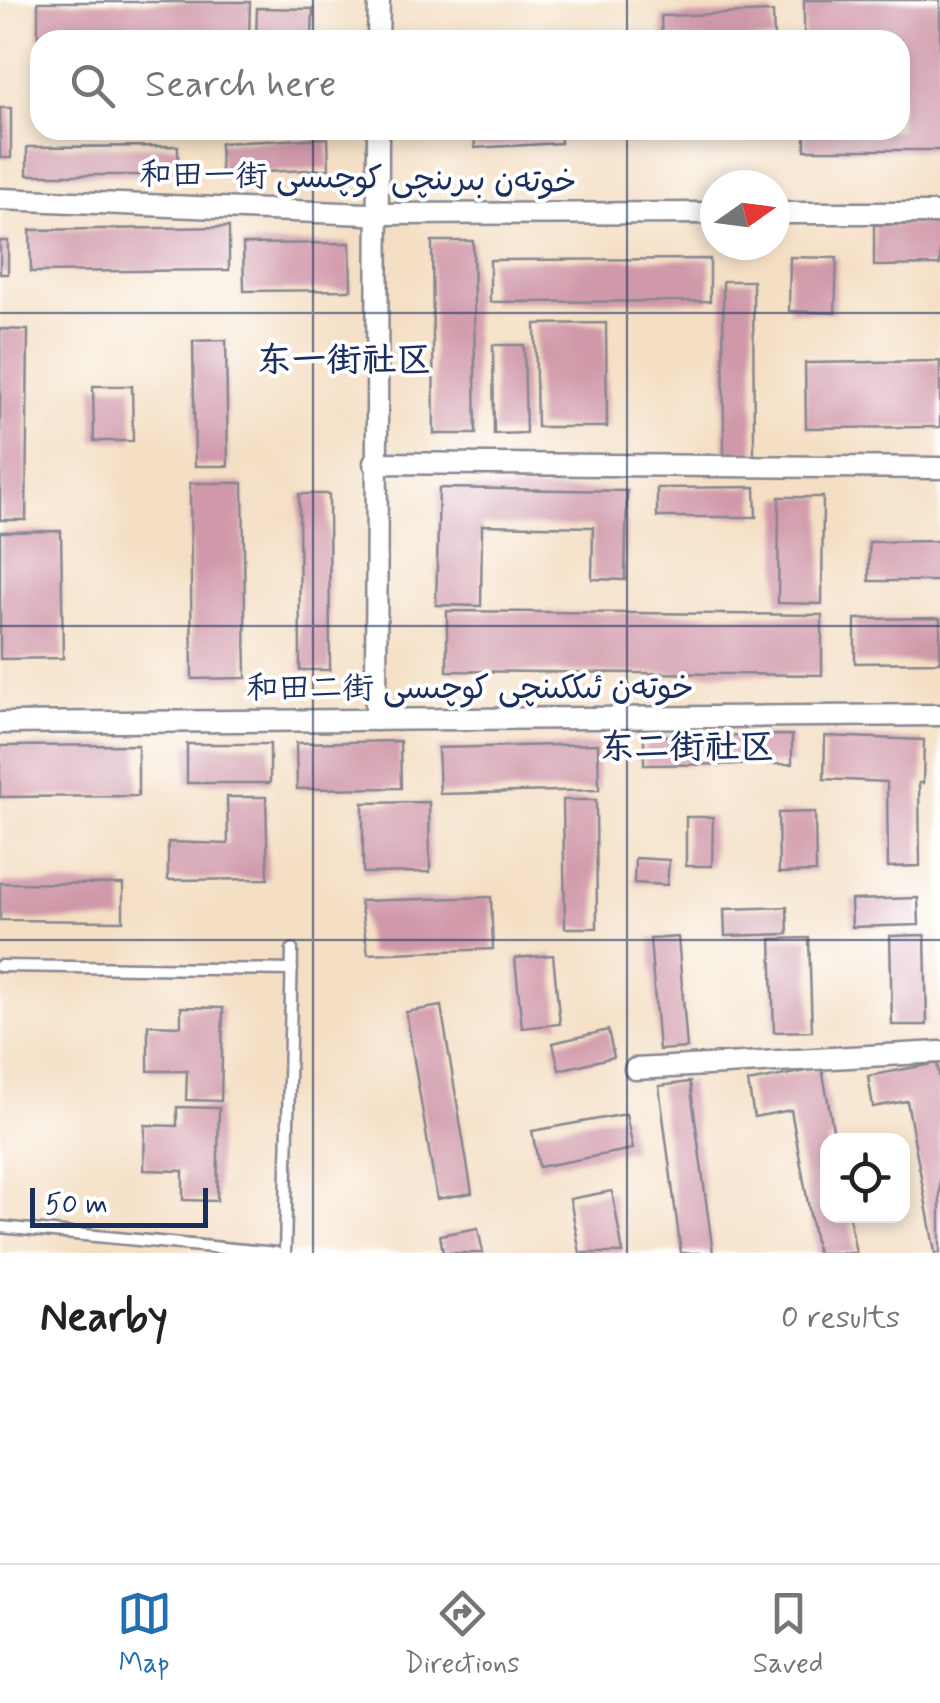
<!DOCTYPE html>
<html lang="en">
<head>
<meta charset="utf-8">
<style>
	body { margin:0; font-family:Mynerve,"Playpen Sans Arabic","LXGW WenKai TC",sans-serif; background:#f2f2f2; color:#222 }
	.controls { position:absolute; right:30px; bottom:30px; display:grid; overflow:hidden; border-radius:20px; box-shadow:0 5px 15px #0003 }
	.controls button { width:90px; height:90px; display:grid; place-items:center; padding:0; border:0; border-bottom:2px solid #e0e0e0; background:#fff; color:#222; font:50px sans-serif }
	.compass { position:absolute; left:700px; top:170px; width:90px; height:90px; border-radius:50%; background:#fff; box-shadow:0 5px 15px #0003; rotate:76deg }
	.scale { position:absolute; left:30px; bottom:25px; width:178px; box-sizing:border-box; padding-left:10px; border:5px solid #1b2f5e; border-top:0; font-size:28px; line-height:35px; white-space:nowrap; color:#1b2f5e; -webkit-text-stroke:8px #fff; paint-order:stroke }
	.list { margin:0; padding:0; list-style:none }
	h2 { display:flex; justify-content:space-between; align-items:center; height:130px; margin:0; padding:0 40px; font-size:42px }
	h2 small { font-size:32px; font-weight:400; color:#767676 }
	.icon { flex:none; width:55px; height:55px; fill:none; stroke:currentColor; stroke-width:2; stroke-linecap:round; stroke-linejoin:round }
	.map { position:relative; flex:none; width:940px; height:1253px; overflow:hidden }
	.search { position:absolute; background:#fff; box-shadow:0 5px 15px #0003; left:30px; right:30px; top:30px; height:110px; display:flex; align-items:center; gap:25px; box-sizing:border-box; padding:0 35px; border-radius:30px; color:#767676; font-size:38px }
	.sheet { height:310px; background:#fff }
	nav { display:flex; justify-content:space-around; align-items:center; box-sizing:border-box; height:140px; border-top:2px solid #e0e0e0; background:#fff; font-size:28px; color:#767676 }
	nav a { display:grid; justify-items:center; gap:5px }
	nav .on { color:#1f6fb2 }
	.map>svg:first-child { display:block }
	.building { fill:#d099a9 }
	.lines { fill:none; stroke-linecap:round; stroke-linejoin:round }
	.lane-casing { stroke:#888791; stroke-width:15 }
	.street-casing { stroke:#888791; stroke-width:25 }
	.lane { stroke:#fff; stroke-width:10 }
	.street { stroke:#fff; stroke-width:20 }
	.grid { fill:none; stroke:#1b2f5e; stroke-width:2.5; stroke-opacity:0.55 }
	.labels { text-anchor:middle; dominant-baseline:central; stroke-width:8; stroke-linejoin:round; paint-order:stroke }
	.street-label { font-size:32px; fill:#1b2f5e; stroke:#fff }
	.neighbourhood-label { font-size:35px; font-weight:bold; fill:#1b2f5e; stroke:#fff }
</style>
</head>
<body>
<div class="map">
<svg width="940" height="1253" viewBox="0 0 940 1253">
	<rect width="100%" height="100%" fill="#fff"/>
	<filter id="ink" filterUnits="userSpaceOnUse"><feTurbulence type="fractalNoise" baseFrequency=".01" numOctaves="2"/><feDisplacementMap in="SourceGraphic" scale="20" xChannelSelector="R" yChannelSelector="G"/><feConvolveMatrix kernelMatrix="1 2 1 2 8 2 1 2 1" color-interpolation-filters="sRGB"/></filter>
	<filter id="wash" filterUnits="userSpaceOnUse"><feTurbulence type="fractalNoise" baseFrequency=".0048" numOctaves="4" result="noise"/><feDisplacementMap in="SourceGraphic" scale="40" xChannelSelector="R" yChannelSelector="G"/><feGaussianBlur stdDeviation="2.25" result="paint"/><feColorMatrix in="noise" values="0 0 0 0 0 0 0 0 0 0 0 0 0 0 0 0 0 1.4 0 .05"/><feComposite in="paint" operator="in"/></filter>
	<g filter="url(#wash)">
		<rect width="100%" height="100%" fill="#f4dfc4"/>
		<g id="blocks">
			<!-- building -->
			<g class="building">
				<path d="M804 0H940V150H805V130H900V40H804Z"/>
				<path d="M38 2H250L249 39H38Z"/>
				<path d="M257 8 313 9 312 40 256 39Z"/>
				<path d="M773 12 774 40H662L661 16Z"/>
				<rect x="0" y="108" width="11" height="50"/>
				<path d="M474 130H560L561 143 475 148Z"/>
				<path d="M328 138 329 169 221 174 220 143Z"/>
				<path d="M178 146V175H27V147Z"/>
				<path d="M940 224V265L874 266V225Z"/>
				<path d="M229 227V270L31 272 30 230Z"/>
				<rect x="0" y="241" width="8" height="33"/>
				<path d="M432 241H473L476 434H434Z"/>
				<path d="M350 243 351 290 244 291 243 244Z"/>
				<path d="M790 257 837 258 835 313 789 311Z"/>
				<path d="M710 259V301L490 302V260Z"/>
				<path d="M723 281H753L754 456 724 457Z"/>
				<path d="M606 323 607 427H537L535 324Z"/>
				<path d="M0 329 28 330 26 520H0Z"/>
				<path d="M226 340 228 466H195L193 341Z"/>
				<path d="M493 345H524L526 433 494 434Z"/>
				<path d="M940 361V427L806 428 805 363Z"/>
				<path d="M93 386H132L133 441H94Z"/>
				<path d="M190 483H243L246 678 192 679Z"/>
				<path d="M755 487 756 517H657V488Z"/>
				<path d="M439 488 627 491 625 580 592 579 593 527 482 525 481 606 436 605Z"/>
				<path d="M299 494H329L330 670H300Z"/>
				<path d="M779 497H823L822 604 778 603Z"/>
				<path d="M61 531 63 658 0 659V532Z"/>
				<path d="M940 541V581H869V542Z"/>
				<path d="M447 611 822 615V675L447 671Z"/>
				<path d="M940 618V662L855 663V619Z"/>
				<path d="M792 735V764L644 765V736Z"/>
				<path d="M825 736 924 740 923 783H919L920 866 888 867 887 782 824 779Z"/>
				<path d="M400 741 401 788 297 789 296 743Z"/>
				<rect x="187" y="744" width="83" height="39"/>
				<path d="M598 744 599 790 440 794 438 748Z"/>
				<path d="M138 745V796L0 797V746Z"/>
				<path d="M227 797H266L268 879 168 880V842L228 844Z"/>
				<path d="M563 800H596L597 928H565Z"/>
				<path d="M429 802 430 872 363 873V803Z"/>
				<path d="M815 812 816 872 779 873 778 813Z"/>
				<path d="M686 817H713L712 866H686Z"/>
				<path d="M635 858 669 860 667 885 634 883Z"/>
				<path d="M0 883 123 884V921L0 920Z"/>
				<path d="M491 897 493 949 368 954 360 901Z"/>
				<path d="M918 898 919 925 852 927 851 900Z"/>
				<path d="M787 907 788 934 725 936 724 909Z"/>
				<path d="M925 935 927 1025H892L890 936Z"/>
				<path d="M678 937 687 1048 659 1050 650 939Z"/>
				<path d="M809 938 812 1031 774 1032 771 939Z"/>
				<path d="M553 955 560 1024 522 1028 515 958Z"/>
				<path d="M441 1006 472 1193 437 1199 406 1012Z"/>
				<path d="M181 1007 223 1008 221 1101 186 1100 187 1071H148V1025L181 1026Z"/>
				<path d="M608 1030 614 1057 559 1070 553 1043Z"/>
				<path d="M937 1063 940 1082V1253H935L907 1101 873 1107 868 1076Z"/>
				<path d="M822 1068 835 1140H828V1216H849L856 1253H817L791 1110 754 1117 748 1082Z"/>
				<path d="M690 1082 713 1253H681L659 1086Z"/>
				<path d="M177 1107 219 1108 217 1201 183 1200V1171L144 1170 145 1125 177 1126Z"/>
				<path d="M626 1114 633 1149 539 1167 532 1131Z"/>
				<path d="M612 1191 623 1253H580L570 1199Z"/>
				<path d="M478 1228 483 1253H443L440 1235Z"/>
			</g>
		</g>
	</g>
	<g filter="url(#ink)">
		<use href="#blocks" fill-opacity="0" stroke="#888791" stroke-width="2.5"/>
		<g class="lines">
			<defs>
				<g id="lane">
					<path d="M0 966 292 970"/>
					<path d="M0 1227 276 1253"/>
					<path d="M285 1253 292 950"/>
				</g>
				<g id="street">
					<path d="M378 40 379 0"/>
					<path d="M0 199 367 214 715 213"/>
					<path d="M775 213H940"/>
					<path d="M374 463 940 468"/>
					<path d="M376 720 378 130"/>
					<path d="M0 723 940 715"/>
					<path d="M635 1069 940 1052"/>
				</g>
			</defs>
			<!-- lane casing -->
			<use href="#lane" class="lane-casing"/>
			<!-- street casing -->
			<use href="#street" class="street-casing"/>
			<!-- lane -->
			<use href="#lane" class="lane"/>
			<!-- street -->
			<use href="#street" class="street"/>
		</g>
	</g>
	<!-- grid -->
	<path class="grid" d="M313 0V40M627 0V40M313 130V1253M627 130V1253M0 313H940M0 626H940M0 940H940"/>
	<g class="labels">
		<!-- street labels -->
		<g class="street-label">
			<text transform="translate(358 179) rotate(1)">和田一街 خوتەن بىرىنچى كوچىسى</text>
			<text x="470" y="689">和田二街 خوتەن ئىككىنچى كوچىسى</text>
		</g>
		<!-- neighbourhood labels -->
		<g class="neighbourhood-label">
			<text x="344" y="361">东一街社区</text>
			<text x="687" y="748">东二街社区</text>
		</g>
	</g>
</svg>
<div class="controls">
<button><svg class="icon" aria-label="locate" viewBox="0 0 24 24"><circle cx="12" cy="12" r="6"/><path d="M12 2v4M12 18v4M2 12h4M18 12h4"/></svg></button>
</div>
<svg class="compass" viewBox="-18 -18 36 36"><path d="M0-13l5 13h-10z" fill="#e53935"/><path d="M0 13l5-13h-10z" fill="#767676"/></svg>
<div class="scale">50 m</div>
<div class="search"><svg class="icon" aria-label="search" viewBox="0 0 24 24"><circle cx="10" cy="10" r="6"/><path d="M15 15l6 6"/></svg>Search here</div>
</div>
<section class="sheet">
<h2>Nearby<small>0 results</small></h2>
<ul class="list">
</ul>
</section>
<nav>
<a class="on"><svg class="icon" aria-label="map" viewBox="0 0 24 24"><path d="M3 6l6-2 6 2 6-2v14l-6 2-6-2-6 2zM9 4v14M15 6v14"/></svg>Map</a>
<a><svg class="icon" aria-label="directions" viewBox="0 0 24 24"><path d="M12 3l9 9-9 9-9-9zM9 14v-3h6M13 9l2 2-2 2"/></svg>Directions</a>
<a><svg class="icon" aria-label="saved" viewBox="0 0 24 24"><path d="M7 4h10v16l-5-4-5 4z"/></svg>Saved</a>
</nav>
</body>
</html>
